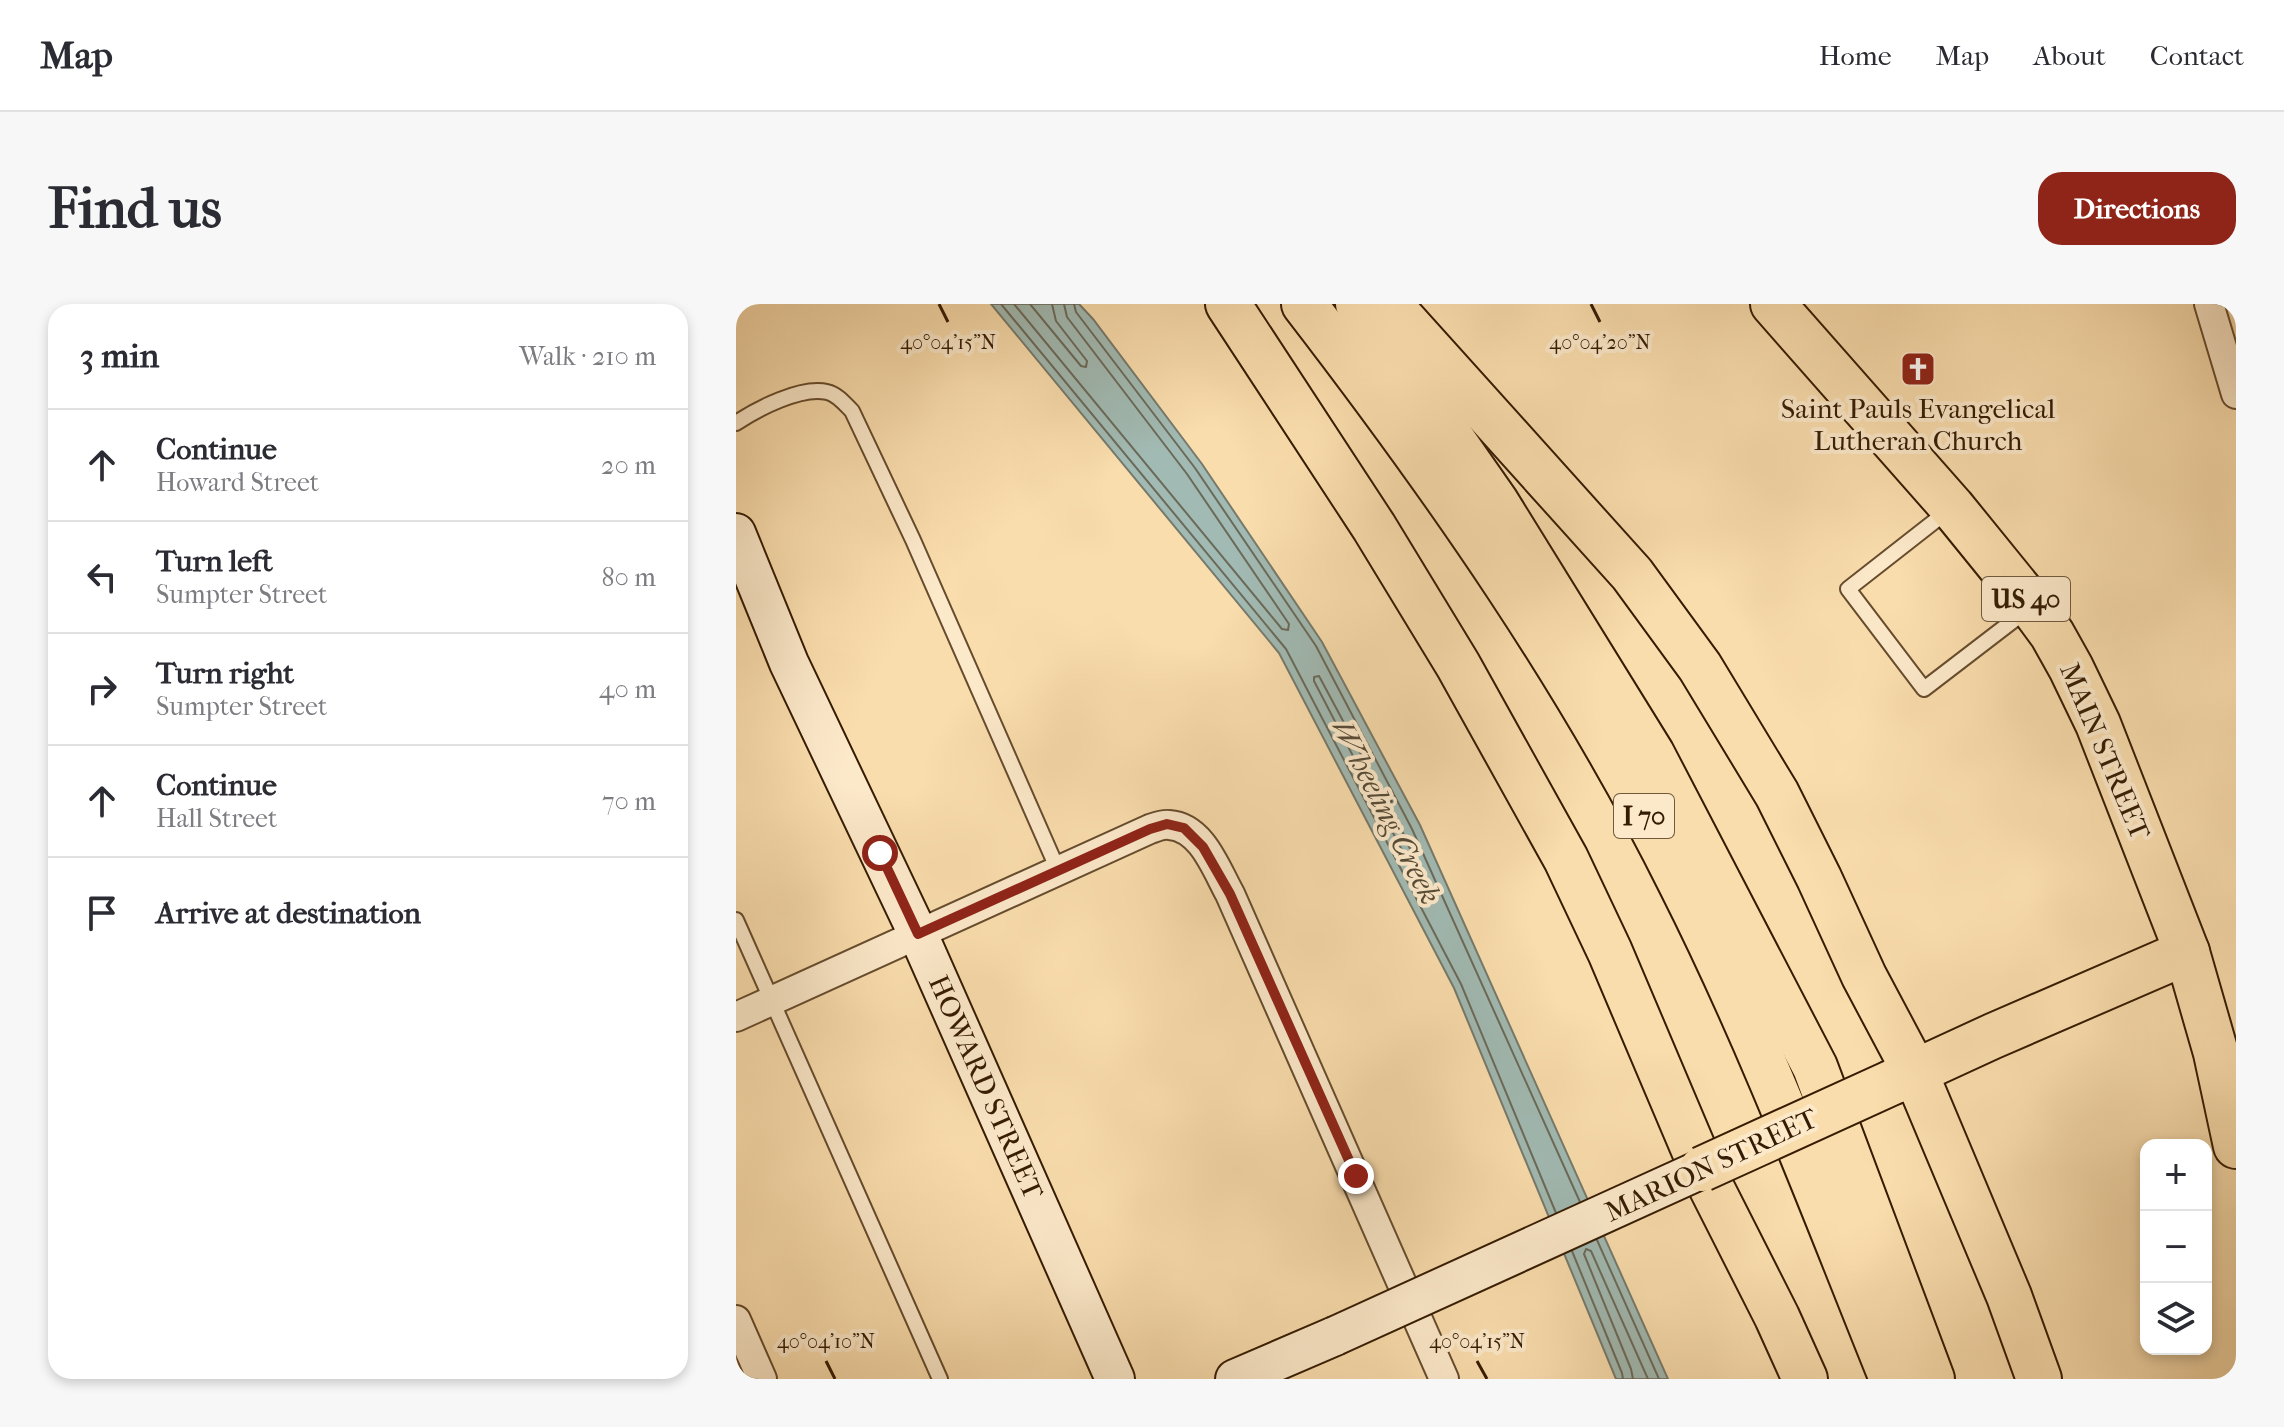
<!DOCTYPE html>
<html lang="en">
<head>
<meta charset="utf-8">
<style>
	body { margin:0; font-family:"IM FELL French Canon",serif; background:#f7f7f7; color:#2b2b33 }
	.controls { position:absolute; right:24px; bottom:24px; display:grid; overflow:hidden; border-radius:16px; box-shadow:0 4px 12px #0003 }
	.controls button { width:72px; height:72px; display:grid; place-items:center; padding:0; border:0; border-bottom:2px solid #e1e1e2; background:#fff; color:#2b2b33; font:40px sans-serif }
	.stop { position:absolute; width:24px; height:24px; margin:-18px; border:6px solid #8f2418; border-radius:50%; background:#fff }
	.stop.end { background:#8f2418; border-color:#fff; box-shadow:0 2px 8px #0008 }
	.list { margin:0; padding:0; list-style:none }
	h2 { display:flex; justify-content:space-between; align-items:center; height:104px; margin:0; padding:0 32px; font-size:34px }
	h2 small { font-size:26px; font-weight:400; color:#7c7c81 }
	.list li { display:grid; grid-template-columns:52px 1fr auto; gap:24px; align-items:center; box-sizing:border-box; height:112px; padding:0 32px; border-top:2px solid #e1e1e2 }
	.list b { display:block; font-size:30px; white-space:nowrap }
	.list p { margin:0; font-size:26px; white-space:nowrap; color:#7c7c81 }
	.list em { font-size:26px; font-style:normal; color:#7c7c81 }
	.icon { flex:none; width:44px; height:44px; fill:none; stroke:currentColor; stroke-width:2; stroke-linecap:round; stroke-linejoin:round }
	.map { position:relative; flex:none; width:1500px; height:1075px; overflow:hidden; border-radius:24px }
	header { display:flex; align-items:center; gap:48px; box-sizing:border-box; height:112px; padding:0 40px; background:#fff; border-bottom:2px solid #e1e1e2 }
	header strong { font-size:38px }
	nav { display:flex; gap:44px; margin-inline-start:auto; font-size:28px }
	.intro { display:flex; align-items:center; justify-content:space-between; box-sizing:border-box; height:192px; padding:0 48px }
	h1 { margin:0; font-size:56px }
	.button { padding:20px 36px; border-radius:24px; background:#8f2418; color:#fff; font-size:28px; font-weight:700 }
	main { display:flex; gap:48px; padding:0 48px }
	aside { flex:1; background:#fff; border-radius:24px; box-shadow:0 4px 12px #0003 }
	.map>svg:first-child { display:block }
	.water { fill:#a1bab3; stroke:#767a6c; stroke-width:2 }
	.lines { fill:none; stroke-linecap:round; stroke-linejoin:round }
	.shore { stroke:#6b6a5a; stroke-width:2 }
	.lane-casing { stroke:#664c2d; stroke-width:18 }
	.street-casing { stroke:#664c2d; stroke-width:32 }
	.secondary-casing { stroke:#351b02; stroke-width:42 }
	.primary-casing { stroke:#351b02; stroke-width:48 }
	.highway-casing { stroke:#351b02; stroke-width:48 }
	.lane { stroke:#fce9ca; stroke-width:14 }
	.street { stroke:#fce9ca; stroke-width:28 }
	.secondary { stroke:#fce9ca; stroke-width:38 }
	.primary { stroke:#faddad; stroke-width:44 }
	.highway { stroke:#faddad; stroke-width:44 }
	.secondary-bridge-casing { stroke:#351b02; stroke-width:42; stroke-linecap:butt }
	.primary-bridge-casing { stroke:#351b02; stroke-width:48; stroke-linecap:butt }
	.secondary-bridge { stroke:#fce9ca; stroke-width:38 }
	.primary-bridge { stroke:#faddad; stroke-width:44 }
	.route { stroke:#8f2418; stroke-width:10 }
	.ticks { fill:none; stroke:#351b02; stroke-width:3 }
	.labels { text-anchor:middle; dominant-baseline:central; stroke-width:8; stroke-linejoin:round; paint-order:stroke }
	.shield { fill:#fce9ca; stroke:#71593e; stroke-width:2 }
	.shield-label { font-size:26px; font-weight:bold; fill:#351b02 }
	.poi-label { font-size:28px; fill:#351b02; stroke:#fce9ca }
	.street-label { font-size:28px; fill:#351b02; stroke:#fce9ca }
	.water-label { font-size:30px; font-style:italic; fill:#554b37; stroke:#fce9ca }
	.ticks-label { font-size:20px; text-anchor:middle; fill:#351b02; stroke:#fce9ca; stroke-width:8; stroke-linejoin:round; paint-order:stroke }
</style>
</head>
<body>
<header>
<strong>Map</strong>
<nav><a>Home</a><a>Map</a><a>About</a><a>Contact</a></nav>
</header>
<div class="intro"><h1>Find us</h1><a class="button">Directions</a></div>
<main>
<aside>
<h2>3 min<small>Walk · 210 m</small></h2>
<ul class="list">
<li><svg class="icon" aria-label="ahead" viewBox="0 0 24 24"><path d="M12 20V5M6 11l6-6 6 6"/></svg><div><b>Continue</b><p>Howard Street</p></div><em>20 m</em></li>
<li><svg class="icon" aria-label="left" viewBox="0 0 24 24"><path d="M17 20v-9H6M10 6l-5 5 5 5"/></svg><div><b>Turn left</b><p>Sumpter Street</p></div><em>80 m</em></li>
<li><svg class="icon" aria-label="right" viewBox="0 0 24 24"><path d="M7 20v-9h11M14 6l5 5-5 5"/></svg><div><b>Turn right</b><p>Sumpter Street</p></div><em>40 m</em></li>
<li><svg class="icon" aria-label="ahead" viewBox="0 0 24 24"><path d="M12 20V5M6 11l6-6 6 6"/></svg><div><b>Continue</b><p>Hall Street</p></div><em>70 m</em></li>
<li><svg class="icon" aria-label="arrive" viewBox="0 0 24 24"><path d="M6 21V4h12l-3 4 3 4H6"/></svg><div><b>Arrive at destination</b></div></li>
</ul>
</aside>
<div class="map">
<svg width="1500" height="1075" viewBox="0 0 1500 1075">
	<rect width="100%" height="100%" fill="#faddad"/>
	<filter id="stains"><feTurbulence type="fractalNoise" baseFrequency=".0025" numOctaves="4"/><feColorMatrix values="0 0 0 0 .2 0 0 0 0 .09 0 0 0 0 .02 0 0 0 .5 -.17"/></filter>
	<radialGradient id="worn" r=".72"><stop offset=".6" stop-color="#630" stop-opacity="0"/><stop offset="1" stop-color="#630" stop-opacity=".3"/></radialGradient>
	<!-- water -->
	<path class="water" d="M255 0H343L357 15 466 160 586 338 684 521 932 1075H880L718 684 543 349Z"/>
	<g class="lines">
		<!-- shore -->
		<g class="shore">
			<path d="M265 0 550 345 725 680 820 909"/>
			<path d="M278 0 546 325 552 326 553 320 451 170 331 13 328 0"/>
			<path d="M294 0 345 62 350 63 351 57 320 17 316 0"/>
			<path d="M338 0 340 8 459 164 580 342 676 525 844 898"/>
			<path d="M583 372 667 529 675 547 673 551 668 550 578 377V373Z"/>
			<path d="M861 936 923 1075"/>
			<path d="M836 947 886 1069 887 1075"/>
			<path d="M897 1075 895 1065 848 950 850 945 855 947 912 1075"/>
		</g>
		<defs>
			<g id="lane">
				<path d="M0 119C21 105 65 82 91 88 101 90 109 100 116 107L177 236 322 566"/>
				<path d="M1213 206 1112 285 1188 385 1291 306"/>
				<path d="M0 616 204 1075"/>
			</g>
			<g id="street">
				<path d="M1473 0 1500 90"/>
				<path d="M0 713 414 525C420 523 427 520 433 521 466 523 480 565 494 590L708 1075"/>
				<path d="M0 1016 26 1075"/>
			</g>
			<g id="secondary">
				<path d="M0 229 53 359 182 630 379 1075"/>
				<path d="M499 1075 599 1032"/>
			</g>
			<g id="primary">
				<path d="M1037 0 1216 203 1285 288 1316 330 1335 364 1362 420 1451 648 1480 749 1500 842"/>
				<path d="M1157 778 1257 732 1451 648"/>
			</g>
			<g id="highway">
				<path d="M492 0 638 223 722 361 830 555 874 648 966 865 1041 1013 1069 1075"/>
				<path d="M568 0C709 183 842 373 945 580 1026 740 1089 909 1156 1075"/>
				<path d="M622 0 760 198 916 450 1079 763 1196 1075"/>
				<path d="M653 0 896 270 964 363 1041 490 1083 574 1128 672 1179 768 1273 992 1303 1075"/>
			</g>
		</defs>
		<!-- lane casing -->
		<use href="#lane" class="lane-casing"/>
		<!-- street casing -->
		<use href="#street" class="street-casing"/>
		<!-- secondary casing -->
		<use href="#secondary" class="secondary-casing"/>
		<!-- primary casing -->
		<use href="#primary" class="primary-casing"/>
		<!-- highway casing -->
		<use href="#highway" class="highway-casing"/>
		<!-- lane -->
		<use href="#lane" class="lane"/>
		<!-- street -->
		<use href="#street" class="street"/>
		<!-- secondary -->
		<use href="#secondary" class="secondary"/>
		<!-- primary -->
		<use href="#primary" class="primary"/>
		<!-- highway -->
		<use href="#highway" class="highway"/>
		<defs>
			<path id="secondary-bridge" d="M599 1032 966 865"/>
			<path id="primary-bridge" d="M966 865 1157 778"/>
		</defs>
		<!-- secondary-bridge casing -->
		<use href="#secondary-bridge" class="secondary-bridge-casing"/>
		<!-- primary-bridge casing -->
		<use href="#primary-bridge" class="primary-bridge-casing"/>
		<!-- secondary-bridge -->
		<use href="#secondary-bridge" class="secondary-bridge"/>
		<!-- primary-bridge -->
		<use href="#primary-bridge" class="primary-bridge"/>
	</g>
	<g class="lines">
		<!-- route -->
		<path class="route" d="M144 549 182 630 414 525 431 520 448 524 467 543 494 590 620 872"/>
	</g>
	<!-- ticks -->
	<path class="ticks" d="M203 0 212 18M855 0 864 18M90 1057 99 1075M741 1057 751 1075"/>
	<!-- icons -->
	<defs>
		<symbol id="church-square" viewBox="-11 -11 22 22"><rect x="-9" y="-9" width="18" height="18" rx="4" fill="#8f2418" stroke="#fce9ca"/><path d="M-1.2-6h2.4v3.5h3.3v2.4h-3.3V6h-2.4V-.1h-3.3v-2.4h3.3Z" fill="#fff"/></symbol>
	</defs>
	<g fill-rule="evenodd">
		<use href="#church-square" x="1162" y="45" width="40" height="40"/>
	</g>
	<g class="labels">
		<!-- shield labels -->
		<g class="shield">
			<rect x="1246" y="273" width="88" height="44" rx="6"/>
			<rect x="878" y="490" width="60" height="44" rx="6"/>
		</g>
		<g class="shield-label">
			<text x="1290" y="295">US 40</text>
			<text x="908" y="512">I 70</text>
		</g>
		<!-- poi labels -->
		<g class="poi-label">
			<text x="1182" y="104">Saint Pauls Evangelical<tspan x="1182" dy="32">Lutheran Church</tspan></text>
		</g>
		<!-- street labels -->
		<g class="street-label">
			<text transform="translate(1369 447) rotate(67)">MAIN STREET</text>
			<text transform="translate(250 783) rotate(66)">HOWARD STREET</text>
			<text transform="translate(975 861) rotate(-25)">MARION STREET</text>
		</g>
		<!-- water labels -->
		<g class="water-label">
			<text transform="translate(650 508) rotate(63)">Wheeling Creek</text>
		</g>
	</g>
	<g class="ticks-label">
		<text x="212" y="45">40°04'15"N</text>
		<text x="864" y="45">40°04'20"N</text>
		<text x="90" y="1044">40°04'10"N</text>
		<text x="741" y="1044">40°04'15"N</text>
	</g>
	<rect width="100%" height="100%" filter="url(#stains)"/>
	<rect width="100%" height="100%" fill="url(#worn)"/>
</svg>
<div class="controls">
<button>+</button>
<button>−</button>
<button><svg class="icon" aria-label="layers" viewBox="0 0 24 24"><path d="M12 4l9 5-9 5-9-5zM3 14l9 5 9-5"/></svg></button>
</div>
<div class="stop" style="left:144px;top:549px"></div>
<div class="stop end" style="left:620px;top:872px"></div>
</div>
</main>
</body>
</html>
